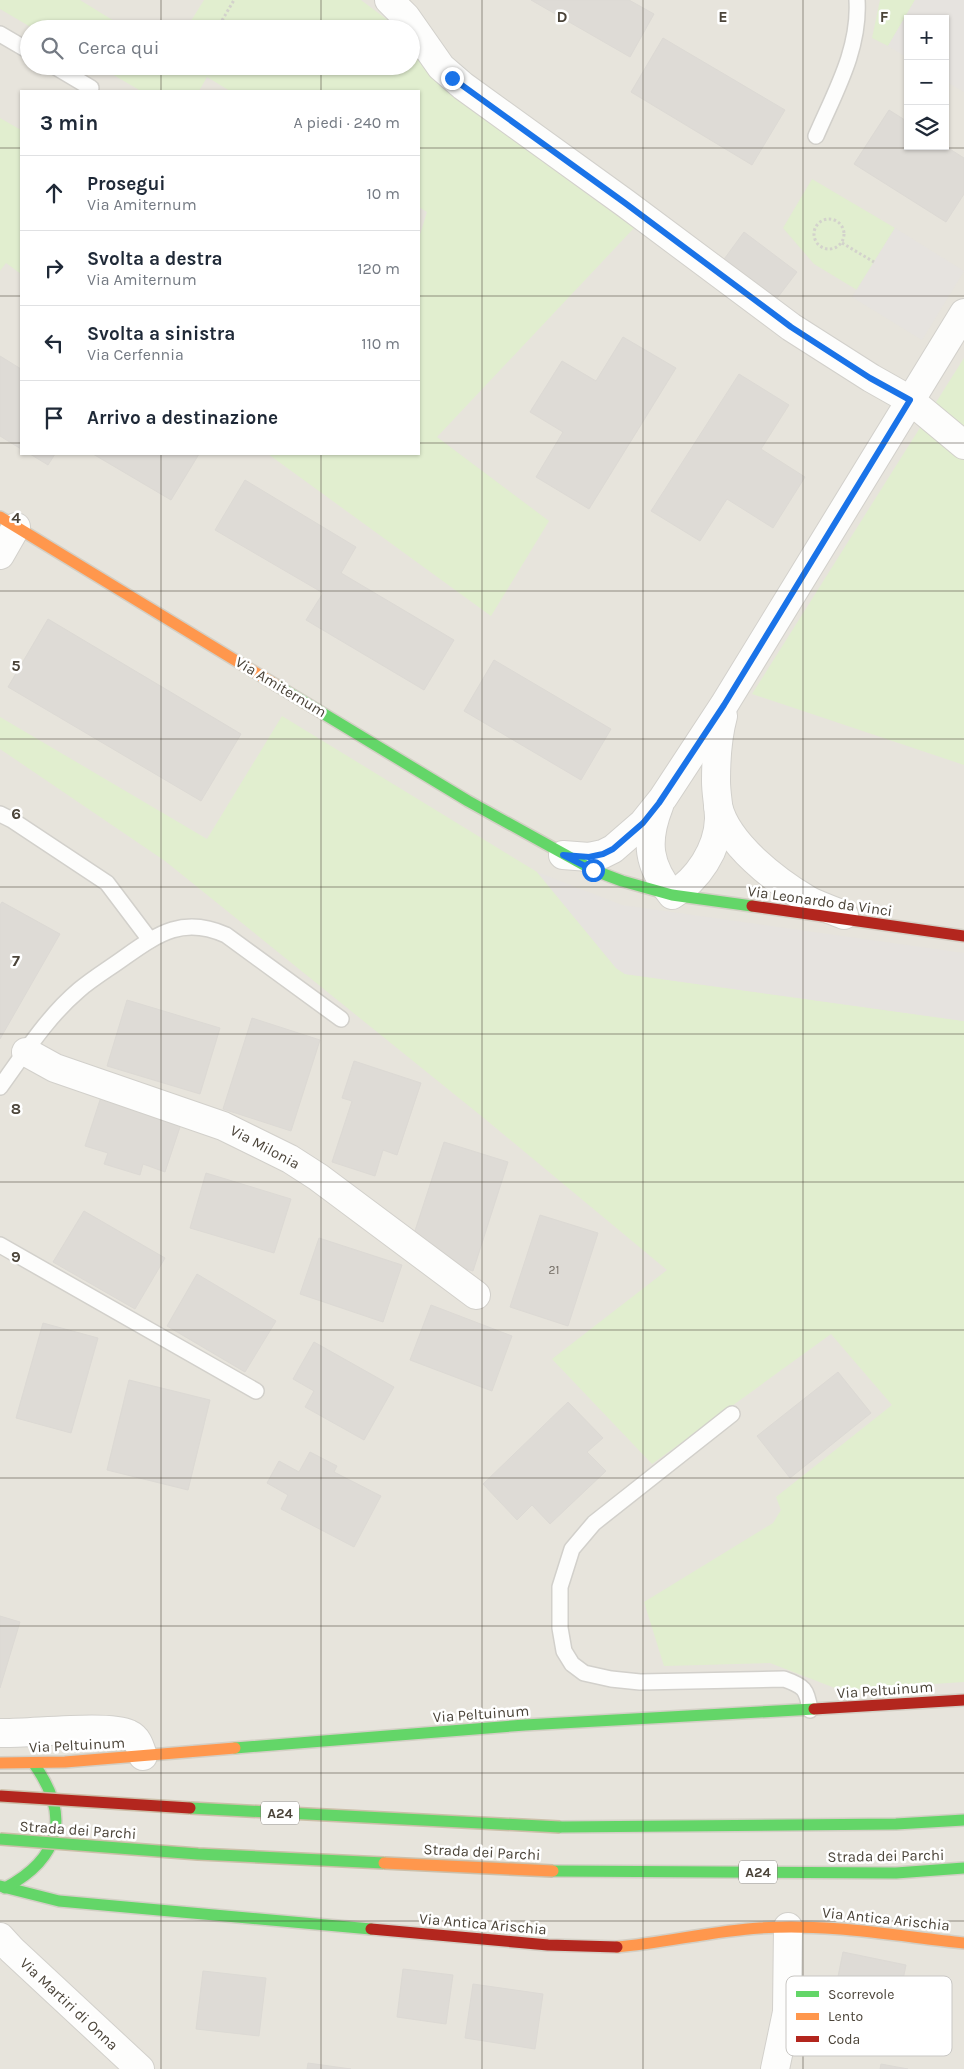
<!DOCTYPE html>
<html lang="it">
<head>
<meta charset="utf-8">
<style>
	body { margin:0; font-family:Karla,sans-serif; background:#f6f6f7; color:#1f2937 }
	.controls { position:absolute; right:15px; top:15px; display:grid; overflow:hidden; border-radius:0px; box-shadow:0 1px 4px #0004 }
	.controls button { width:45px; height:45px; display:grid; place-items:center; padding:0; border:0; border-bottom:1px solid #e0e1e3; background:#fff; color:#1f2937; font:25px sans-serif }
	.stop { position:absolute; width:15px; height:15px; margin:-11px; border:4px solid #1a73e8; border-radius:50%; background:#fff }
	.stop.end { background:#1a73e8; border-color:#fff; box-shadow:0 1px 5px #0008 }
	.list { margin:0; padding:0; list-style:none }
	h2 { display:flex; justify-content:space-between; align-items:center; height:65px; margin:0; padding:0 20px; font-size:21px }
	h2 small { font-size:16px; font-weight:400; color:#747a83 }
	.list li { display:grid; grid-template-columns:32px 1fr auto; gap:15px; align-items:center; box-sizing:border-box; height:75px; padding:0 20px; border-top:1px solid #e0e1e3 }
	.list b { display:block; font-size:19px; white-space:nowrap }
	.list p { margin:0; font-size:16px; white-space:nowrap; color:#747a83 }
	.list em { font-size:16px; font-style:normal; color:#747a83 }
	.icon { flex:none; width:28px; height:28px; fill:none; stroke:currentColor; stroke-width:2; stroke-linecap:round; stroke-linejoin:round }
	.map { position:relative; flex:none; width:964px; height:2069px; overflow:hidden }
	.search { position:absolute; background:#fff; box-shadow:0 1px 4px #0004; left:20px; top:20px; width:400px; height:55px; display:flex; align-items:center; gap:12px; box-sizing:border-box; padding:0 18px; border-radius:28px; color:#747a83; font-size:19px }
	.panel { position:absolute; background:#fff; box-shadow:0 1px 4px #0004; left:20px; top:90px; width:400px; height:365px; border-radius:0px }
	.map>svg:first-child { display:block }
	.residential { fill:#e7e4dc; fill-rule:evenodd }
	.green { fill:#e1eecf }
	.parking { fill:#e6e3df }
	.building { fill:#dedbd6; stroke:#dcd9d4 }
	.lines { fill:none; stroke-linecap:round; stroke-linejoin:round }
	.lane-casing { stroke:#d2d0cb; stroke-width:18 }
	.street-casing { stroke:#d2d0cb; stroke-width:30 }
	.fast-casing { stroke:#d3cfc5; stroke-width:14 }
	.slow-casing { stroke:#d3cfc5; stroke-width:14 }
	.jam-casing { stroke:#d3cfc5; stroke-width:14 }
	.path { stroke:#d3d2cc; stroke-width:3; stroke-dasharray:2.5 2.5; stroke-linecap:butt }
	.lane { stroke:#fdfdfc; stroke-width:15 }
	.street { stroke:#fdfdfc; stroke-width:28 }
	.fast { stroke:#63d668; stroke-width:11 }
	.slow { stroke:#ff974d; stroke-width:11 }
	.jam { stroke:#b3261e; stroke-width:11 }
	.fast-bridge-casing { stroke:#ccbfa9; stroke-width:14; stroke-linecap:butt }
	.slow-bridge-casing { stroke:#ccbfa9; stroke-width:14; stroke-linecap:butt }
	.jam-bridge-casing { stroke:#ccbfa9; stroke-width:14; stroke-linecap:butt }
	.fast-bridge { stroke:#63d668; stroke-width:11 }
	.slow-bridge { stroke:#ff974d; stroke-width:11 }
	.jam-bridge { stroke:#b3261e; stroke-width:11 }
	.route { stroke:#1a73e8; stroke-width:6 }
	.grid { fill:none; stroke:#4b4439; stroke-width:1; stroke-opacity:0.55 }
	.labels { text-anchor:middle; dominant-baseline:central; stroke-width:5; stroke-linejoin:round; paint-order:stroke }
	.number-label { font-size:12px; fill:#706a61 }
	.shield { fill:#fff; stroke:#817c74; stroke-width:1 }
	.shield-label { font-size:14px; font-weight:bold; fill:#4b4439 }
	.street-label { font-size:15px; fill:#4b4439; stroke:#fff }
	.key { fill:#fff; stroke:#c9c7c4; stroke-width:1 }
	.key-label { font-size:14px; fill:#4b4439 }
	.grid-label { font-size:16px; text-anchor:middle; font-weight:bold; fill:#4b4439; stroke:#fff; stroke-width:5; stroke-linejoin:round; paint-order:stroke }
</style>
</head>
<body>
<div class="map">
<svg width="964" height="2069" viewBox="0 0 964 2069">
	<rect width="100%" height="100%" fill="#f4f2ee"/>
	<!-- residential -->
	<path class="residential" d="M0 0H964V2069H0ZM908 19H945V146H908ZM29 29H411V66H29ZM21 91H419V454H21Z"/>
	<!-- green -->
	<g class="green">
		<path d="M0 0H80L127 29H34L0 9Z"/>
		<path d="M204 0H361L389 21 396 29H186Z"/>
		<path d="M880 0H915L888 46 872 38Z"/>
		<path d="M411 45 443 84 470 109 634 228 437 437 549 521 491 616 268 454H419V238L427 212 419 207V91H230L207 77 199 91H141L98 66H411Z"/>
		<path d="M0 118 21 130V274L6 263 0 271Z"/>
		<path d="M812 179 895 228 857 290 814 264 783 228Z"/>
		<path d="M964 358V765L752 694Z"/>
		<path d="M282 716 537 872 616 968 625 974 964 1021V1682L840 1690 770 1663 664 1666 644 1602 773 1523 781 1510 776 1497 892 1405 831 1334 652 1464 552 1359 667 1270 485 1119 165 861 0 749V717L207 839Z"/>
	</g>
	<!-- parking -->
	<g class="parking">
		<path d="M915 0H964V92L945 81V19H908V58L888 46Z"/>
		<path d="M895 228 964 271 922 340 852 297Z"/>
		<path d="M537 872 622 905 964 953V1021L625 974 616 968Z"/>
	</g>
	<!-- building -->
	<g class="building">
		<path d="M531 0H629L654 14 630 57Z"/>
		<path d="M663 38 785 110 752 165 631 92Z"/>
		<path d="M889 110 908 122V146H945L964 158V194L946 222 854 164Z"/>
		<path d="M744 232 797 272 775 301 722 262Z"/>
		<path d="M623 337 676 368 589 509 536 477 563 432 530 412 562 361 596 381Z"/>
		<path d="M0 356 21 369V449L0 436Z"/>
		<path d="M739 374 789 405 761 449 805 477 773 528 727 499 700 541 651 511Z"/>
		<path d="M30 454H55L48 465Z"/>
		<path d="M93 454H199L171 500Z"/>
		<path d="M245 480 356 547 341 573 454 640 424 690 306 620 323 593 215 530Z"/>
		<path d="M48 619 241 734 201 801 8 687Z"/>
		<path d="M494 660 611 729 581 780 464 711Z"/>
		<path d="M2 902 60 934 0 1039V905Z"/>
		<path d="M127 1000 220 1028 200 1094 107 1066Z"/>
		<path d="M252 1018 320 1040 291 1131 223 1109Z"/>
		<path d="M354 1061 421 1083 397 1155 383 1150 375 1176 332 1162 352 1101 342 1098Z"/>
		<path d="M101 1097 181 1124 165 1172 143 1164 140 1175 104 1164 108 1153 85 1146Z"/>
		<path d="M444 1142 508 1162 473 1271 432 1258 412 1240Z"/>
		<path d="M206 1173 291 1199 274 1253 190 1228Z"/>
		<path d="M84 1211 165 1258 135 1309 53 1262Z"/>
		<path d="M540 1215 598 1233 568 1326 510 1307Z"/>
		<path d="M319 1238 402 1265 383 1322 300 1294Z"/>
		<path d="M197 1274 276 1321 245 1372 167 1326Z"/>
		<path d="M431 1305 512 1336 492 1391 410 1360Z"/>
		<path d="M43 1323 98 1338 71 1433 16 1418Z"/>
		<path d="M314 1342 394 1387 364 1440 305 1407 314 1391 293 1379Z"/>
		<path d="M838 1372 871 1413 790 1478 757 1436Z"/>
		<path d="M129 1380 210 1400 188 1490 107 1470Z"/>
		<path d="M568 1402 603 1438 587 1452 606 1471 550 1524 532 1505 517 1520 483 1484Z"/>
		<path d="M310 1452 337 1466 334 1472 381 1496 354 1547 281 1509 288 1495 267 1483 279 1461 299 1472Z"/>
		<path d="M0 1616 20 1622 0 1688Z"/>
		<path d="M843 1952 906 1965 894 2024 831 2011Z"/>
		<path d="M403 1969 453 1975 446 2024 397 2017Z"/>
		<path d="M203 1971 266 1978 259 2036 196 2029Z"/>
		<path d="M473 1984 543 1994 535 2049 465 2038Z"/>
		<path d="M308 2063 351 2069H307Z"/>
		<path d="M881 2064 908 2069H880Z"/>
	</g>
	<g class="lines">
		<defs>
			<g id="lane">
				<path d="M0 34 29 51"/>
				<path d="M54 66 91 88"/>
				<path d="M816 136C835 92 860 49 857 0"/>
				<path d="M0 814 12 820 107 883 150 940"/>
				<path d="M0 1087C24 1054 47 1017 79 990 93 978 110 968 125 957 159 933 184 916 226 935L341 1019"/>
				<path d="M0 1245 256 1391"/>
				<path d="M732 1414 594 1523 572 1549 560 1587V1628L564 1651 572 1664 584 1673 611 1679 640 1682 784 1679C804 1686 807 1689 810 1710"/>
			</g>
			<g id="street">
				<path d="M389 0 406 17 441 67 463 86 625 203 791 327 871 378 910 400 964 445"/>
				<path d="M0 555 16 527"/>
				<path d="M659 806C645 842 648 865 672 895 698 880 718 849 719 819 719 806 716 794 716 781 716 759 717 738 723 716"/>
				<path d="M718 806C727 844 776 881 808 900 819 906 832 910 844 915"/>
				<path d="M563 855 589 857 603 854 613 849 643 823 663 798 724 705 964 313"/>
				<path d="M26 1052 55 1068 223 1126 290 1159 318 1177 476 1295"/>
				<path d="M0 1733C28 1734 108 1724 129 1734 138 1738 140 1747 143 1756"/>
				<path d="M0 1937 12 1950 140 2069"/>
				<path d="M775 2069 787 2012 788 1927"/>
			</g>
			<g id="fast">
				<path d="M276 685 468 801 593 870 622 881 672 895 752 906"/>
				<path d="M235 1748 525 1725 814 1709"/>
				<path d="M560 1827 896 1824 964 1820"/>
				<path d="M553 1871 896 1873 964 1868"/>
				<path d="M0 1886 59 1901 371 1929"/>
				<path d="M5 1888C61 1858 71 1816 34 1764"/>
			</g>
			<g id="slow">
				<path d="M0 517 276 685"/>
				<path d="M0 1763 65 1762 235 1748"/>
				<path d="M617 1947C664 1943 712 1931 760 1928 827 1923 897 1936 964 1943"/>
			</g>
			<g id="jam">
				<path d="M752 906 964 936"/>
				<path d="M814 1709 964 1700"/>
				<path d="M371 1929 548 1945 617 1947"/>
			</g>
		</defs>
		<!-- lane casing -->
		<use href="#lane" class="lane-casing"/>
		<!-- street casing -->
		<use href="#street" class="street-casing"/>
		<!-- fast casing -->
		<use href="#fast" class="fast-casing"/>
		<!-- slow casing -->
		<use href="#slow" class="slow-casing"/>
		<!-- jam casing -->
		<use href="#jam" class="jam-casing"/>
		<!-- path -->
		<g class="path">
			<path d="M217 29 234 0"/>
			<circle cx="829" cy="234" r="15"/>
			<path d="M842 243 874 262"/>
		</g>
		<!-- lane -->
		<use href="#lane" class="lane"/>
		<!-- street -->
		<use href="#street" class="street"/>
		<!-- fast -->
		<use href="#fast" class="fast"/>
		<!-- slow -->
		<use href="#slow" class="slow"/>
		<!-- jam -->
		<use href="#jam" class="jam"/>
		<defs>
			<g id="fast-bridge">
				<path d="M190 1808 560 1827"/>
				<path d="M0 1839 198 1854 384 1863"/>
			</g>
			<path id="slow-bridge" d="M384 1863 553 1871"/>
			<path id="jam-bridge" d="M0 1796 190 1808"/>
		</defs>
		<!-- fast-bridge casing -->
		<use href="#fast-bridge" class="fast-bridge-casing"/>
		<!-- slow-bridge casing -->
		<use href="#slow-bridge" class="slow-bridge-casing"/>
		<!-- jam-bridge casing -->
		<use href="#jam-bridge" class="jam-bridge-casing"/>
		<!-- fast-bridge -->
		<use href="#fast-bridge" class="fast-bridge"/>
		<!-- slow-bridge -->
		<use href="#slow-bridge" class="slow-bridge"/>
		<!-- jam-bridge -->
		<use href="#jam-bridge" class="jam-bridge"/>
	</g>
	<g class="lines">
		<!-- route -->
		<path class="route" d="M452 78 625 203 791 327 870 378 910 400 724 705 659 803 643 823 613 849 603 854 589 857 563 855 593 870"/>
	</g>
	<!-- grid -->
	<path class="grid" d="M161 0V29M321 0V29M482 0V2069M643 0V2069M803 0V2069M161 66V91M321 66V91M0 148H21M419 148H964M0 296H21M419 296H964M0 443H21M419 443H964M161 454V2069M321 454V2069M0 591H964M0 739H964M0 887H964M0 1034H964M0 1182H964M0 1330H964M0 1478H964M0 1626H964M0 1773H964M0 1921H964"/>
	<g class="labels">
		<!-- number labels -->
		<g class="number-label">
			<text x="554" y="1270">21</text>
		</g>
		<!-- shield labels -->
		<g class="shield">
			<rect x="261" y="1801.5" width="38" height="23" rx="4"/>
			<rect x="739" y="1860.5" width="38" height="23" rx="4"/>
		</g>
		<g class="shield-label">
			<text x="280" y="1813">A24</text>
			<text x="758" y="1872">A24</text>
		</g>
		<!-- street labels -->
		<g class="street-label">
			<text transform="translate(281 687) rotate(31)">Via Amiternum</text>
			<text transform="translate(820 901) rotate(8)">Via Leonardo da Vinci</text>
			<text transform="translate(265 1147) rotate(28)">Via Milonia</text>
			<text transform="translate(885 1690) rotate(-4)">Via Peltuinum</text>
			<text transform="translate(481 1714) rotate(-4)">Via Peltuinum</text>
			<text transform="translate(77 1745) rotate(-3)">Via Peltuinum</text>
			<text transform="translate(78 1830) rotate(4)">Strada dei Parchi</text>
			<text transform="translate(482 1852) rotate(3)">Strada dei Parchi</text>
			<text transform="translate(886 1856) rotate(-1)">Strada dei Parchi</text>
			<text transform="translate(886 1919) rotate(6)">Via Antica Arischia</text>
			<text transform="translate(483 1924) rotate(5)">Via Antica Arischia</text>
			<text transform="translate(69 2004) rotate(43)">Via Martiri di Onna</text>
		</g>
	</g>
	<!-- legend -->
	<rect x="786" y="1976" width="166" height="80" rx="8" class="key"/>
	<rect x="796" y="1991" width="23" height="6" fill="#63d668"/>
	<rect x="796" y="2013" width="23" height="7" fill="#ff974d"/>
	<rect x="796" y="2036" width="23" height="6" fill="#b3261e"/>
	<g class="key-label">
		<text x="828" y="1999">Scorrevole</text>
		<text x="828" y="2021">Lento</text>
		<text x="828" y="2044">Coda</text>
	</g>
	<g class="grid-label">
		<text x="562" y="22">D</text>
		<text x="723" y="22">E</text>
		<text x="884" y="22">F</text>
		<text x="16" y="523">4</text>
		<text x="16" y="671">5</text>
		<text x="16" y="819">6</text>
		<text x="16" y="966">7</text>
		<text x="16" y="1114">8</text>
		<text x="16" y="1262">9</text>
	</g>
</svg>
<div class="controls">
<button>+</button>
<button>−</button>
<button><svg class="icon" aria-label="layers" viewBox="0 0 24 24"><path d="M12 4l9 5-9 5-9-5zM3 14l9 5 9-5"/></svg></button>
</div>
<div class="stop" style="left:593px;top:870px"></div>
<div class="stop end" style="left:452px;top:78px"></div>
<div class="search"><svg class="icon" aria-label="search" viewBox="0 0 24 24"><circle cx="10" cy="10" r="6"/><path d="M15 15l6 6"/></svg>Cerca qui</div>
<section class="panel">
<h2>3 min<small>A piedi · 240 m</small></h2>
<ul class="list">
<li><svg class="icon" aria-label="ahead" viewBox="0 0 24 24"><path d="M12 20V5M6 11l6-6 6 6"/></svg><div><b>Prosegui</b><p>Via Amiternum</p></div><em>10 m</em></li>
<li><svg class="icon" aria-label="right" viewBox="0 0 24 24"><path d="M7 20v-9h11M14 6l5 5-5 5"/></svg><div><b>Svolta a destra</b><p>Via Amiternum</p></div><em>120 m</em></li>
<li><svg class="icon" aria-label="left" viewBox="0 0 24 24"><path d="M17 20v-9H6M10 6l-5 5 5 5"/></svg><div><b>Svolta a sinistra</b><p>Via Cerfennia</p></div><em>110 m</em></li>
<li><svg class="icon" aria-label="arrive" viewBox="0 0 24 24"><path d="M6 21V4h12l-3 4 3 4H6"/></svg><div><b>Arrivo a destinazione</b></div></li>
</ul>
</section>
</div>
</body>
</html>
